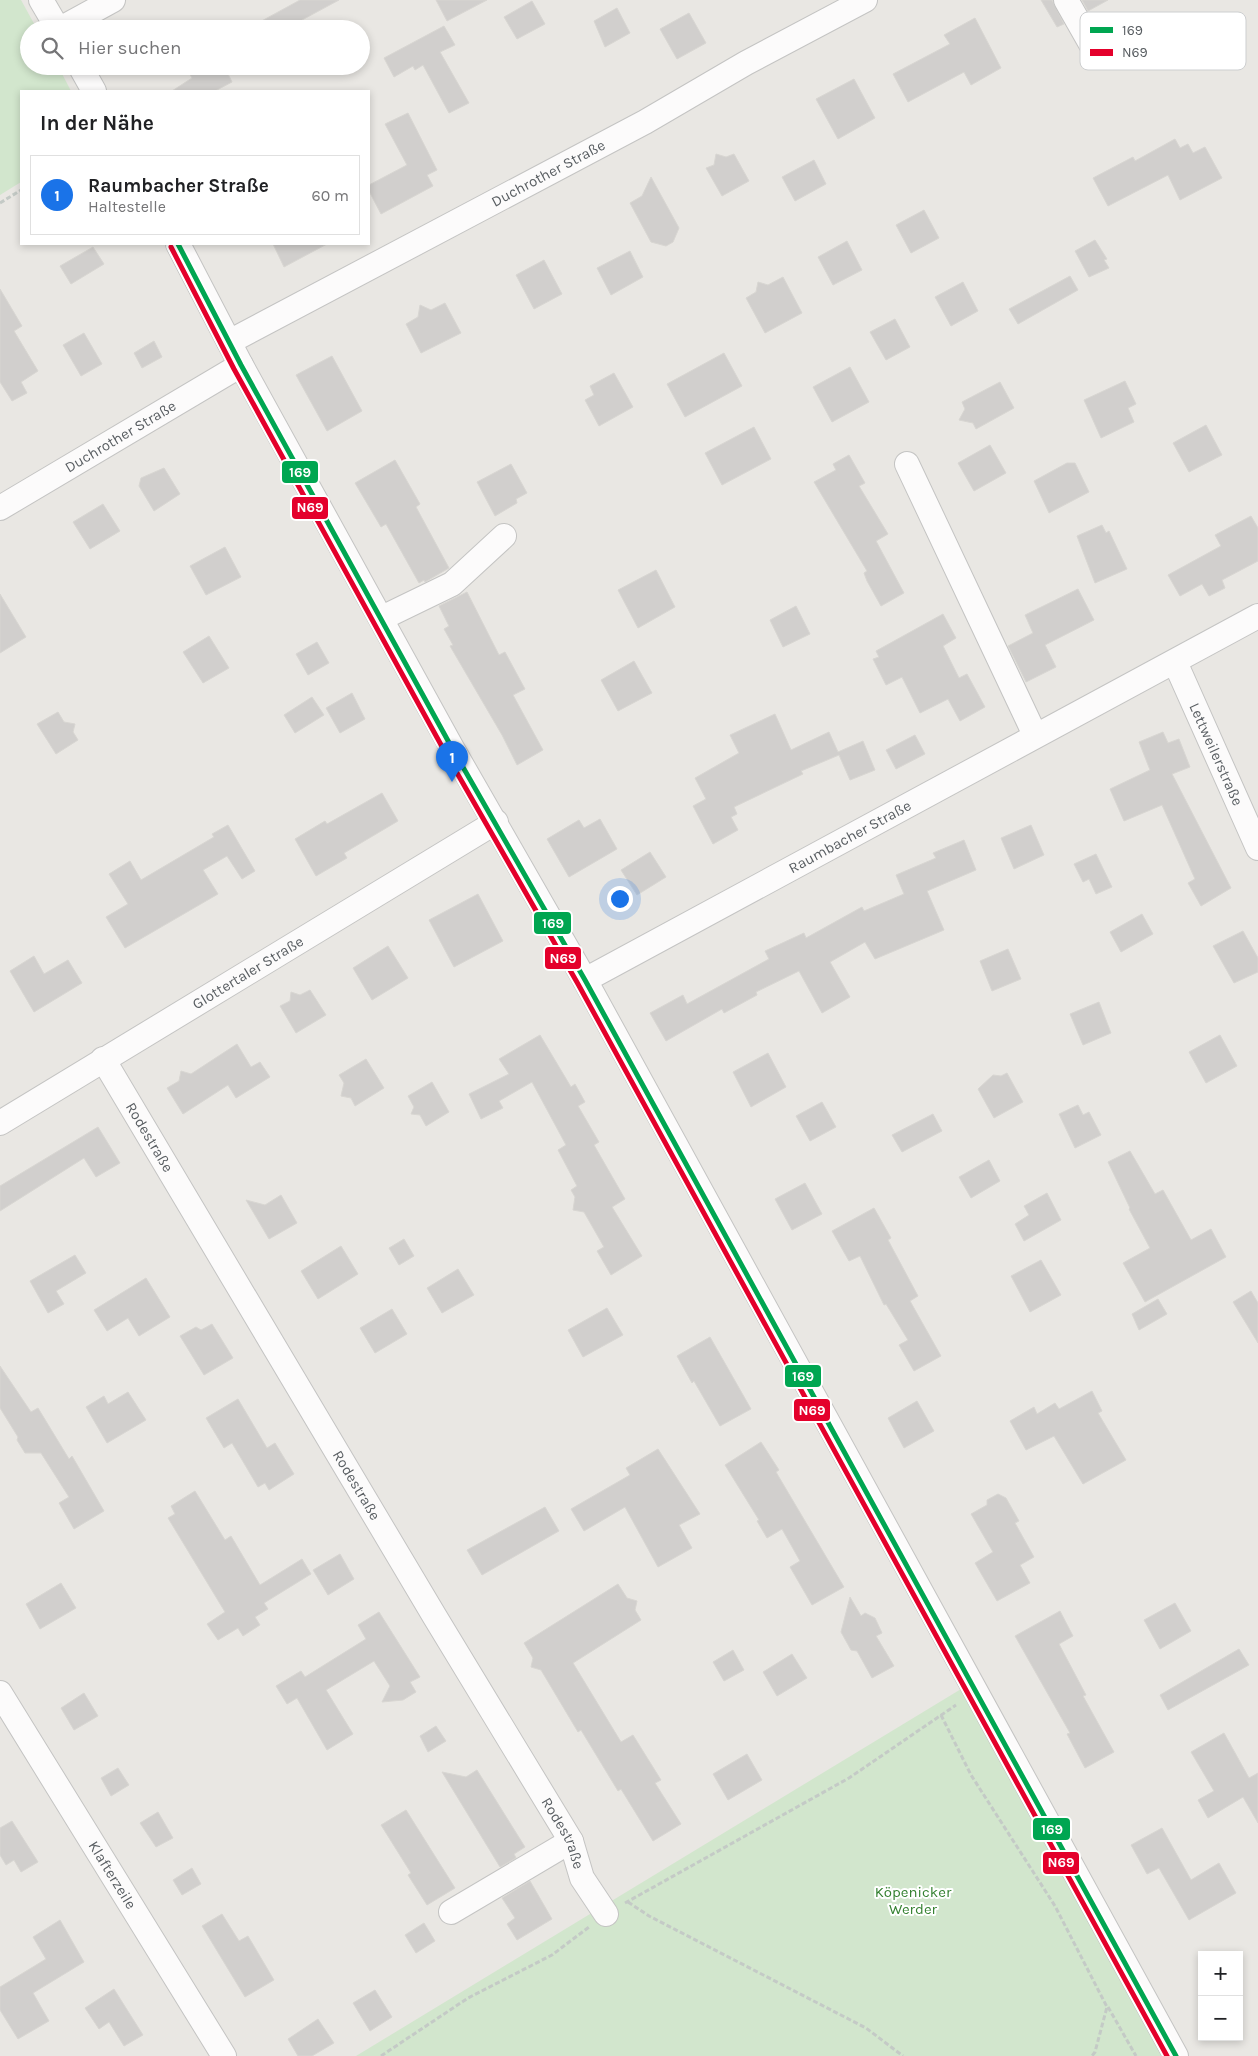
<!DOCTYPE html>
<html lang="de">
<head>
<meta charset="utf-8">
<style>
	body { margin:0; font-family:Karla,sans-serif; background:#f2f2f2; color:#202124 }
	.controls { position:absolute; right:15px; bottom:15px; display:grid; overflow:hidden; border-radius:0px; box-shadow:0 2px 8px #0003 }
	.controls button { width:45px; height:45px; display:grid; place-items:center; padding:0; border:0; border-bottom:1px solid #e0e0e0; background:#fff; color:#202124; font:25px sans-serif }
	.you { position:absolute; left:619px; top:898px; width:18px; height:18px; margin:-12px; border:4px solid #fff; border-radius:50%; background:#1a73e8; box-shadow:0 0 0 8px #1a73e833 }
	.badge { display:grid; place-items:center; width:32px; height:32px; border-radius:50%; background:#1a73e8; color:#fff; font-size:16px; font-weight:700 }
	.pin { position:absolute; translate:-50% -41px; filter:drop-shadow(0 1px 2px #0008) }
	.pin::after { content:''; position:absolute; top:26px; width:18px; height:15px; background:inherit; clip-path:polygon(0 0,100% 0,50% 100%) }
	.list { margin:0; padding:0; list-style:none }
	h2 { display:flex; justify-content:space-between; align-items:center; height:65px; margin:0; padding:0 20px; font-size:21px }
	h2 small { font-size:16px; font-weight:400; color:#757577 }
	.list li { display:grid; grid-template-columns:32px 1fr auto; gap:15px; align-items:center; box-sizing:border-box; height:80px; margin:0 10px 10px; padding:0 10px; border:1px solid #e0e0e0; border-radius:0px }
	.list b { display:block; font-size:19px; white-space:nowrap }
	.list p { margin:0; font-size:16px; white-space:nowrap; color:#757577 }
	.list em { font-size:16px; font-style:normal; color:#757577 }
	.icon { flex:none; width:28px; height:28px; fill:none; stroke:currentColor; stroke-width:2; stroke-linecap:round; stroke-linejoin:round }
	.map { position:relative; flex:none; width:1258px; height:2056px; overflow:hidden }
	.search { position:absolute; background:#fff; box-shadow:0 2px 8px #0003; left:20px; top:20px; width:350px; height:55px; display:flex; align-items:center; gap:12px; box-sizing:border-box; padding:0 18px; border-radius:28px; color:#757577; font-size:19px }
	.panel { position:absolute; background:#fff; box-shadow:0 2px 8px #0003; left:20px; top:90px; width:350px; height:155px; border-radius:0px }
	.map>svg:first-child { display:block }
	.green { fill:#d2e6cd }
	.building { fill:#d1cfcd; stroke:#d8d6d2 }
	.lines { fill:none; stroke-linecap:round; stroke-linejoin:round }
	.minor-casing { stroke:#c4c4c3; stroke-width:26 }
	.path { stroke:#c4cac6; stroke-width:3; stroke-dasharray:5 2.5; stroke-linecap:butt }
	.minor { stroke:#fcfbfb; stroke-width:24 }
	.bus-1-casing { stroke:#fff; stroke-width:9 }
	.bus-2-casing { stroke:#fff; stroke-width:9 }
	.bus-1 { stroke:#00a651; stroke-width:5 }
	.bus-2 { stroke:#e4002b; stroke-width:5 }
	.labels { text-anchor:middle; dominant-baseline:central; stroke-width:4; stroke-linejoin:round; paint-order:stroke }
	.street-label { font-size:15px; fill:#595e62; stroke:#fff }
	.park-label { font-size:15px; fill:#358131; stroke:#fff }
	.key { fill:#fff; stroke:#cdcfd0; stroke-width:1 }
	.key-label { font-size:14px; fill:#595e62 }
	.line-badge { stroke:#fff; stroke-width:2 }
	.badge-label { font-size:14px; text-anchor:middle; font-weight:bold; fill:#fff }
</style>
</head>
<body>
<div class="map">
<svg width="1258" height="2056" viewBox="0 0 1258 2056">
	<rect width="100%" height="100%" fill="#e9e7e3"/>
	<!-- green -->
	<g class="green">
		<path d="M0 0H21L37 29H29V66H58L71 91H21V182L0 195Z"/>
		<path d="M971 1683 1176 2056H356Z"/>
	</g>
	<!-- building -->
	<g class="building">
		<path d="M300 0H339L302 20 306 29H247Z"/>
		<path d="M436 0H487L447 21Z"/>
		<path d="M1041 0H1052L1064 24 1057 27Z"/>
		<path d="M1082 0H1108L1088 11Z"/>
		<path d="M532 1 545 24 517 39 504 17Z"/>
		<path d="M617 8 630 33 605 47 594 21Z"/>
		<path d="M689 13 706 43 677 59 660 29Z"/>
		<path d="M975 18 1001 68 971 85 964 72 908 102 893 74 950 44 944 35Z"/>
		<path d="M444 26 455 45 440 52 469 103 449 113 423 65 415 70 413 66 394 77 384 58Z"/>
		<path d="M185 66H224L232 82 215 91H172L192 78Z"/>
		<path d="M854 79 875 118 838 139 816 99Z"/>
		<path d="M408 113 437 170 427 175 433 186 381 214 369 191V185L407 165 385 124Z"/>
		<path d="M1175 139 1180 148 1188 144 1193 153 1205 147 1222 178 1180 200 1168 175 1108 206 1093 178 1133 157 1135 161Z"/>
		<path d="M716 154 726 157 734 154 749 181 722 196 706 168 714 165Z"/>
		<path d="M814 160 826 184 795 201 782 177Z"/>
		<path d="M651 177 679 228 673 242 666 246 651 242 630 203 642 196Z"/>
		<path d="M924 210 939 238 911 253 896 225Z"/>
		<path d="M1095 240 1107 259 1104 260 1109 268 1089 277 1075 251Z"/>
		<path d="M847 241 862 270 833 285 818 257Z"/>
		<path d="M273 244H327L284 267Z"/>
		<path d="M93 247 104 264 71 284 60 266Z"/>
		<path d="M630 251 643 277 611 295 597 268Z"/>
		<path d="M544 260 562 294 534 309 516 275Z"/>
		<path d="M1070 276 1078 290 1018 324 1009 309Z"/>
		<path d="M783 277 802 313 765 333 746 298 756 292 758 282 768 285Z"/>
		<path d="M963 282 978 311 951 326 935 297Z"/>
		<path d="M0 289 22 326 14 331 38 371 21 382 27 393 12 401 0 382Z"/>
		<path d="M445 303 461 333 421 353 406 324 418 317 420 305 431 310Z"/>
		<path d="M895 319 910 347 886 360 870 332Z"/>
		<path d="M84 333 102 364 81 376 63 345Z"/>
		<path d="M154 341 162 357 142 368 134 353Z"/>
		<path d="M724 353 742 386 685 417 667 384Z"/>
		<path d="M332 356 362 411 327 431 296 375Z"/>
		<path d="M850 367 869 402 832 422 813 387Z"/>
		<path d="M614 373 633 407 599 426 585 400 594 395 590 386Z"/>
		<path d="M1125 381 1136 404 1128 408 1134 422 1101 438 1084 400Z"/>
		<path d="M1000 382 1014 408 976 429 973 423 959 420 965 409 962 402Z"/>
		<path d="M1206 425 1222 455 1189 472 1173 443Z"/>
		<path d="M754 427 771 459 722 485 705 453Z"/>
		<path d="M990 445 1006 473 974 491 958 463Z"/>
		<path d="M849 455 865 483 859 486 888 534 876 541 904 593 881 606 867 581 864 573 867 571 814 482 836 470 833 464Z"/>
		<path d="M395 460 420 504 416 507 449 568 425 582 424 580 419 583 386 524 381 527 355 483Z"/>
		<path d="M1067 463H1075L1089 492 1049 513 1034 481Z"/>
		<path d="M511 464 527 493 516 499 517 503 495 516 477 482Z"/>
		<path d="M164 468 180 494 154 511 139 486 141 478Z"/>
		<path d="M103 504 120 531 90 549 73 522Z"/>
		<path d="M1251 516 1258 528V561L1222 580 1225 588 1209 596 1202 584 1180 596 1168 575 1221 546 1215 535Z"/>
		<path d="M1102 525 1106 533 1109 531 1127 569 1095 583 1077 536Z"/>
		<path d="M225 547 241 577 206 595 190 566Z"/>
		<path d="M656 570 675 607 638 628 618 590Z"/>
		<path d="M1078 589 1094 620 1045 645 1056 667 1026 682 1008 646 1033 633 1025 615Z"/>
		<path d="M467 592 499 655 505 652 525 689 513 695 543 750 517 765 502 735 450 646 453 645 444 629 449 626 439 606Z"/>
		<path d="M0 594 26 637 0 653Z"/>
		<path d="M796 606 810 634 783 647 770 620Z"/>
		<path d="M943 614 956 638 943 646 959 678 967 674 985 707 960 721 948 699 920 713 902 677 886 685 873 659 879 657 876 651Z"/>
		<path d="M209 636 229 668 203 683 183 652Z"/>
		<path d="M317 642 329 663 308 675 296 654Z"/>
		<path d="M634 661 652 693 618 711 601 680Z"/>
		<path d="M352 693 365 719 340 733 326 708Z"/>
		<path d="M312 697 324 715 295 733 284 715Z"/>
		<path d="M58 712 64 722 75 724 73 732 78 740 56 754 37 724Z"/>
		<path d="M775 714 791 750 829 732 838 752 863 741 875 770 850 780 839 755 801 771 803 774 734 807 737 814 731 817 738 830 713 844 693 806 706 799 695 778 739 753 730 735Z"/>
		<path d="M1163 732 1168 743 1179 739 1190 767 1172 774 1231 888 1201 906 1188 883 1195 879 1162 805 1124 821 1110 789 1150 770 1139 742Z"/>
		<path d="M915 735 925 754 896 769 886 750Z"/>
		<path d="M382 793 398 821 344 853 347 858 316 876 295 839 325 821 327 824Z"/>
		<path d="M600 819 617 849 569 877 547 839 579 820 584 828Z"/>
		<path d="M228 825 255 871 242 879 227 856 203 870 218 894 125 948 106 917 128 904 109 874 130 861 141 880 214 837 212 834Z"/>
		<path d="M1031 825 1044 855 1014 869 1001 838Z"/>
		<path d="M964 840 976 870 927 891 944 930 875 959 865 942 830 962 850 997 822 1013 799 971 756 992 757 995 724 1013 722 1009 666 1041 650 1013 683 995 687 1004 769 959 765 951 804 933 806 938 862 907 864 911 904 894 896 875 936 858 933 853Z"/>
		<path d="M650 852 666 877 637 895 621 870Z"/>
		<path d="M1096 854 1112 887 1096 894 1089 879 1083 882 1074 864Z"/>
		<path d="M478 894 503 941 454 967 429 920Z"/>
		<path d="M1142 914 1153 934 1121 952 1110 932Z"/>
		<path d="M1243 931 1258 958V972L1234 983 1213 946Z"/>
		<path d="M388 946 408 978 372 1000 353 968Z"/>
		<path d="M1008 949 1021 979 992 991 980 961Z"/>
		<path d="M34 956 44 974 68 960 82 983 34 1012 10 971Z"/>
		<path d="M310 990 326 1015 296 1033 280 1006 290 1001 291 992 300 995Z"/>
		<path d="M1099 1002 1111 1033 1083 1045 1070 1014Z"/>
		<path d="M540 1035 571 1087 575 1084 585 1102 578 1106 599 1142 594 1145 625 1199 612 1207 642 1256 611 1275 597 1251 604 1247 584 1212 573 1210 575 1197 571 1190 577 1186 558 1150 566 1145 532 1082 499 1101 503 1108 481 1119 469 1094 509 1074 499 1059Z"/>
		<path d="M1220 1035 1237 1066 1206 1083 1189 1052Z"/>
		<path d="M237 1044 251 1067 260 1062 270 1077 236 1098 228 1085 183 1114 167 1088 179 1081 181 1071 191 1074Z"/>
		<path d="M768 1053 786 1087 751 1107 733 1072Z"/>
		<path d="M366 1059 384 1088 355 1106 351 1098 341 1096 344 1083 339 1075Z"/>
		<path d="M1007 1073 1023 1102 994 1118 978 1089 993 1075 1001 1076Z"/>
		<path d="M432 1082 449 1112 426 1126 420 1115 411 1114 414 1107 408 1096Z"/>
		<path d="M822 1102 836 1127 810 1141 796 1116Z"/>
		<path d="M1078 1105 1083 1115 1089 1112 1101 1135 1075 1148 1059 1114Z"/>
		<path d="M933 1114 942 1131 902 1152 892 1135Z"/>
		<path d="M98 1127 120 1163 96 1177 84 1158 0 1211V1186Z"/>
		<path d="M1130 1151 1155 1194 1163 1190 1191 1240 1211 1229 1226 1257 1145 1302 1123 1263 1150 1248 1129 1209 1130 1208 1108 1162Z"/>
		<path d="M989 1160 1000 1181 971 1198 959 1177Z"/>
		<path d="M805 1183 822 1214 792 1230 775 1199Z"/>
		<path d="M1047 1193 1061 1220 1024 1241 1015 1224 1029 1215 1024 1206Z"/>
		<path d="M281 1195 297 1223 269 1239 246 1200 265 1205Z"/>
		<path d="M874 1208 891 1238 888 1240 918 1296 910 1301 941 1356 914 1371 899 1345 908 1340 886 1304 884 1305 860 1256 849 1261 832 1231Z"/>
		<path d="M404 1239 414 1256 399 1265 389 1248Z"/>
		<path d="M341 1246 358 1274 318 1299 301 1271Z"/>
		<path d="M75 1255 86 1273 56 1291 64 1304 48 1313 30 1281Z"/>
		<path d="M1041 1260 1061 1295 1030 1312 1011 1276Z"/>
		<path d="M458 1269 474 1295 442 1313 427 1288Z"/>
		<path d="M146 1278 170 1317 139 1336 128 1318 107 1331 94 1310Z"/>
		<path d="M1251 1291 1258 1303V1343L1233 1302Z"/>
		<path d="M1158 1299 1167 1314 1139 1330 1132 1314Z"/>
		<path d="M607 1308 623 1335 583 1357 568 1330Z"/>
		<path d="M392 1309 407 1334 375 1353 360 1328Z"/>
		<path d="M212 1324 233 1358 204 1375 180 1336 196 1327 201 1330Z"/>
		<path d="M710 1337 751 1409 720 1426 694 1381 692 1383 677 1356Z"/>
		<path d="M0 1366 31 1412 38 1408 69 1459 72 1456 104 1511 74 1529 59 1503 69 1497 41 1453H25L17 1440 18 1437 0 1408Z"/>
		<path d="M1092 1391 1102 1411 1098 1413 1126 1460 1083 1484 1054 1436 1026 1450 1010 1421 1034 1407 1037 1414 1055 1403 1059 1409Z"/>
		<path d="M128 1392 146 1420 107 1443 86 1407 104 1396 108 1404Z"/>
		<path d="M238 1399 267 1448 275 1443 294 1474 269 1490 265 1483 258 1487 232 1443 224 1448 206 1418Z"/>
		<path d="M917 1401 934 1431 904 1448 888 1418Z"/>
		<path d="M761 1442 779 1470 776 1472 844 1587 812 1605 790 1567 800 1561 782 1529 767 1538 757 1521 759 1520 725 1465Z"/>
		<path d="M658 1449 700 1514 679 1525 692 1548 658 1567 625 1507 584 1531 571 1509 630 1475 626 1468Z"/>
		<path d="M195 1491 225 1540 231 1536 260 1585 302 1559 311 1574 264 1603 268 1609 255 1617 260 1625 243 1636 238 1628 218 1640 207 1624 225 1612 168 1518 175 1514 171 1506Z"/>
		<path d="M998 1494 1006 1498 1019 1521 1015 1523 1034 1557 1020 1565 1030 1583 997 1601 975 1563 993 1552 971 1514 987 1505V1500Z"/>
		<path d="M545 1507 559 1531 482 1575 467 1550Z"/>
		<path d="M340 1554 354 1579 328 1595 313 1570Z"/>
		<path d="M61 1583 76 1608 40 1629 26 1604Z"/>
		<path d="M618 1584 627 1598 637 1601 635 1610 641 1620 573 1663 621 1742 633 1735 661 1780 655 1783 681 1824 653 1841 621 1789 618 1791 581 1730 578 1732 541 1670 531 1667 533 1658 524 1643Z"/>
		<path d="M850 1597 861 1616 865 1613 875 1618 882 1633 876 1636 894 1666 872 1678 857 1651 851 1650 841 1632Z"/>
		<path d="M1175 1603 1191 1631 1160 1649 1144 1620Z"/>
		<path d="M1060 1611 1073 1636 1059 1644 1086 1695 1083 1696 1114 1752 1085 1768 1067 1734 1070 1733 1015 1636Z"/>
		<path d="M379 1612 420 1677 410 1682 416 1692 403 1700 382 1702 390 1686 374 1661 326 1690 353 1734 327 1750 297 1698 287 1704 276 1686 301 1671 305 1677 366 1639 358 1625Z"/>
		<path d="M1239 1649 1249 1665 1168 1710 1160 1695Z"/>
		<path d="M733 1650 744 1670 724 1681 713 1662Z"/>
		<path d="M792 1654 807 1678 777 1696 763 1672Z"/>
		<path d="M84 1693 98 1716 74 1730 61 1708Z"/>
		<path d="M436 1726 446 1741 428 1752 420 1736Z"/>
		<path d="M1224 1733 1249 1778 1258 1773V1823L1243 1797 1208 1818 1198 1800 1214 1791 1191 1752Z"/>
		<path d="M747 1754 762 1780 728 1800 713 1774Z"/>
		<path d="M118 1768 129 1785 111 1796 101 1778Z"/>
		<path d="M477 1770 525 1847 514 1854 516 1858 500 1867 442 1772 466 1777Z"/>
		<path d="M406 1810 455 1888 427 1905 408 1875 411 1873 381 1825Z"/>
		<path d="M158 1812 173 1838 156 1847 140 1823Z"/>
		<path d="M12 1821 38 1862 21 1872 14 1860 6 1865 0 1855V1828Z"/>
		<path d="M1162 1828 1191 1880 1219 1863 1236 1893 1189 1920 1159 1868 1147 1874 1131 1845Z"/>
		<path d="M192 1868 201 1884 182 1895 173 1880Z"/>
		<path d="M530 1881 552 1919 517 1940 507 1924 515 1918 502 1898Z"/>
		<path d="M222 1914 239 1941 248 1936 274 1980 245 1997 202 1926Z"/>
		<path d="M60 1920 84 1962 33 1993 49 2021 18 2039 0 2010V1987L46 1959 33 1937Z"/>
		<path d="M424 1923 435 1941 416 1953 405 1935Z"/>
		<path d="M114 1989 143 2035 124 2046 109 2022 99 2029 85 2008Z"/>
		<path d="M375 1990 392 2017 370 2031 353 2003Z"/>
		<path d="M318 2019 334 2043 312 2056H298L288 2039Z"/>
	</g>
	<g class="lines">
		<defs>
			<g id="minor">
				<path d="M41 0 58 29"/>
				<path d="M1066 0 1091 44"/>
				<path d="M60 29 113 0"/>
				<path d="M80 66 94 91"/>
				<path d="M178 244 241 365 452 748 585 980 1176 2056"/>
				<path id="s1" d="M229 342 645 122 746 63 865 0"/>
				<path d="M907 464 1035 735"/>
				<path id="s2" d="M0 508 241 365"/>
				<path d="M382 618 452 584 504 536"/>
				<path id="s3" d="M1175 662 1258 848"/>
				<path id="s4" d="M585 980 1258 616"/>
				<path id="s5" d="M103 1059 435 1617 571 1841 582 1878 606 1914"/>
				<path id="s6" d="M0 1123 496 822"/>
				<path id="s7" d="M0 1693 224 2056"/>
				<path d="M451 1912 571 1841"/>
			</g>
		</defs>
		<!-- minor casing -->
		<use href="#minor" class="minor-casing"/>
		<!-- path -->
		<g class="path">
			<path d="M0 203 21 190"/>
			<path d="M941 1715 971 1775 1055 1906 1107 2007 1095 2052 1092 2056"/>
			<path d="M628 1902 649 1916 866 2028 903 2056"/>
			<path d="M625 1903 849 1778 956 1705"/>
			<path d="M1108 2007 1136 2056"/>
			<path d="M381 2056 468 1998 552 1955 589 1927"/>
		</g>
		<!-- minor -->
		<use href="#minor" class="minor"/>
		<defs>
			<path id="bus-1" d="M178 244 241 365 452 748 585 980 1176 2056"/>
			<path id="bus-2" d="M171 247 234 369 445 752 578 984 1167 2056"/>
		</defs>
		<!-- bus-1 casing -->
		<use href="#bus-1" class="bus-1-casing"/>
		<!-- bus-2 casing -->
		<use href="#bus-2" class="bus-2-casing"/>
		<!-- bus-1 -->
		<use href="#bus-1" class="bus-1"/>
		<!-- bus-2 -->
		<use href="#bus-2" class="bus-2"/>
	</g>
	<g class="labels">
		<!-- street labels -->
		<g class="street-label">
			<text stroke="none"><textPath href="#s1" startOffset="361">Duchrother Straße</textPath></text>
			<text stroke="none"><textPath href="#s2" startOffset="140">Duchrother Straße</textPath></text>
			<text stroke="none"><textPath href="#s3" startOffset="101">Lettweilerstraße</textPath></text>
			<text stroke="none"><textPath href="#s4" startOffset="301">Raumbacher Straße</textPath></text>
			<text stroke="none"><textPath href="#s6" startOffset="290">Glottertaler Straße</textPath></text>
			<text stroke="none"><textPath href="#s5" startOffset="91">Rodestraße</textPath></text>
			<text stroke="none"><textPath href="#s5" startOffset="496">Rodestraße</textPath></text>
			<text stroke="none"><textPath href="#s5" startOffset="901">Rodestraße</textPath></text>
			<text stroke="none"><textPath href="#s7" startOffset="214">Klafterzeile</textPath></text>
		</g>
		<!-- park labels -->
		<g class="park-label">
			<text x="913" y="1892">Köpenicker<tspan x="913" dy="17">Werder</tspan></text>
		</g>
	</g>
	<!-- legend -->
	<rect x="1080" y="12" width="166" height="58" rx="8" class="key"/>
	<rect x="1090" y="27" width="23" height="6" fill="#00a651"/>
	<rect x="1090" y="49" width="23" height="7" fill="#e4002b"/>
	<g class="key-label">
		<text x="1122" y="35">169</text>
		<text x="1122" y="57">N69</text>
	</g>
	<g class="line-badge">
		<rect x="281" y="460" width="38" height="24" rx="5" fill="#00a651"/>
		<rect x="291" y="496" width="38" height="24" rx="5" fill="#e4002b"/>
		<rect x="533" y="911" width="39" height="24" rx="5" fill="#00a651"/>
		<rect x="544" y="946" width="38" height="24" rx="5" fill="#e4002b"/>
		<rect x="784" y="1364" width="38" height="24" rx="5" fill="#00a651"/>
		<rect x="793" y="1398" width="38" height="24" rx="5" fill="#e4002b"/>
		<rect x="1032" y="1817" width="39" height="24" rx="5" fill="#00a651"/>
		<rect x="1042" y="1851" width="38" height="24" rx="5" fill="#e4002b"/>
	</g>
	<g class="badge-label">
		<text x="300" y="477">169</text>
		<text x="310" y="512">N69</text>
		<text x="553" y="928">169</text>
		<text x="563" y="963">N69</text>
		<text x="803" y="1381">169</text>
		<text x="812" y="1415">N69</text>
		<text x="1052" y="1834">169</text>
		<text x="1061" y="1867">N69</text>
	</g>
</svg>
<div class="controls">
<button>+</button>
<button>−</button>
</div>
<div class="you"></div>
<div class="pin badge" style="left:452px;top:782px">1</div>
<div class="search"><svg class="icon" aria-label="search" viewBox="0 0 24 24"><circle cx="10" cy="10" r="6"/><path d="M15 15l6 6"/></svg>Hier suchen</div>
<section class="panel">
<h2>In der Nähe<small></small></h2>
<ul class="list">
<li><span class="badge">1</span><div><b>Raumbacher Straße</b><p>Haltestelle</p></div><em>60 m</em></li>
</ul>
</section>
</div>
</body>
</html>
